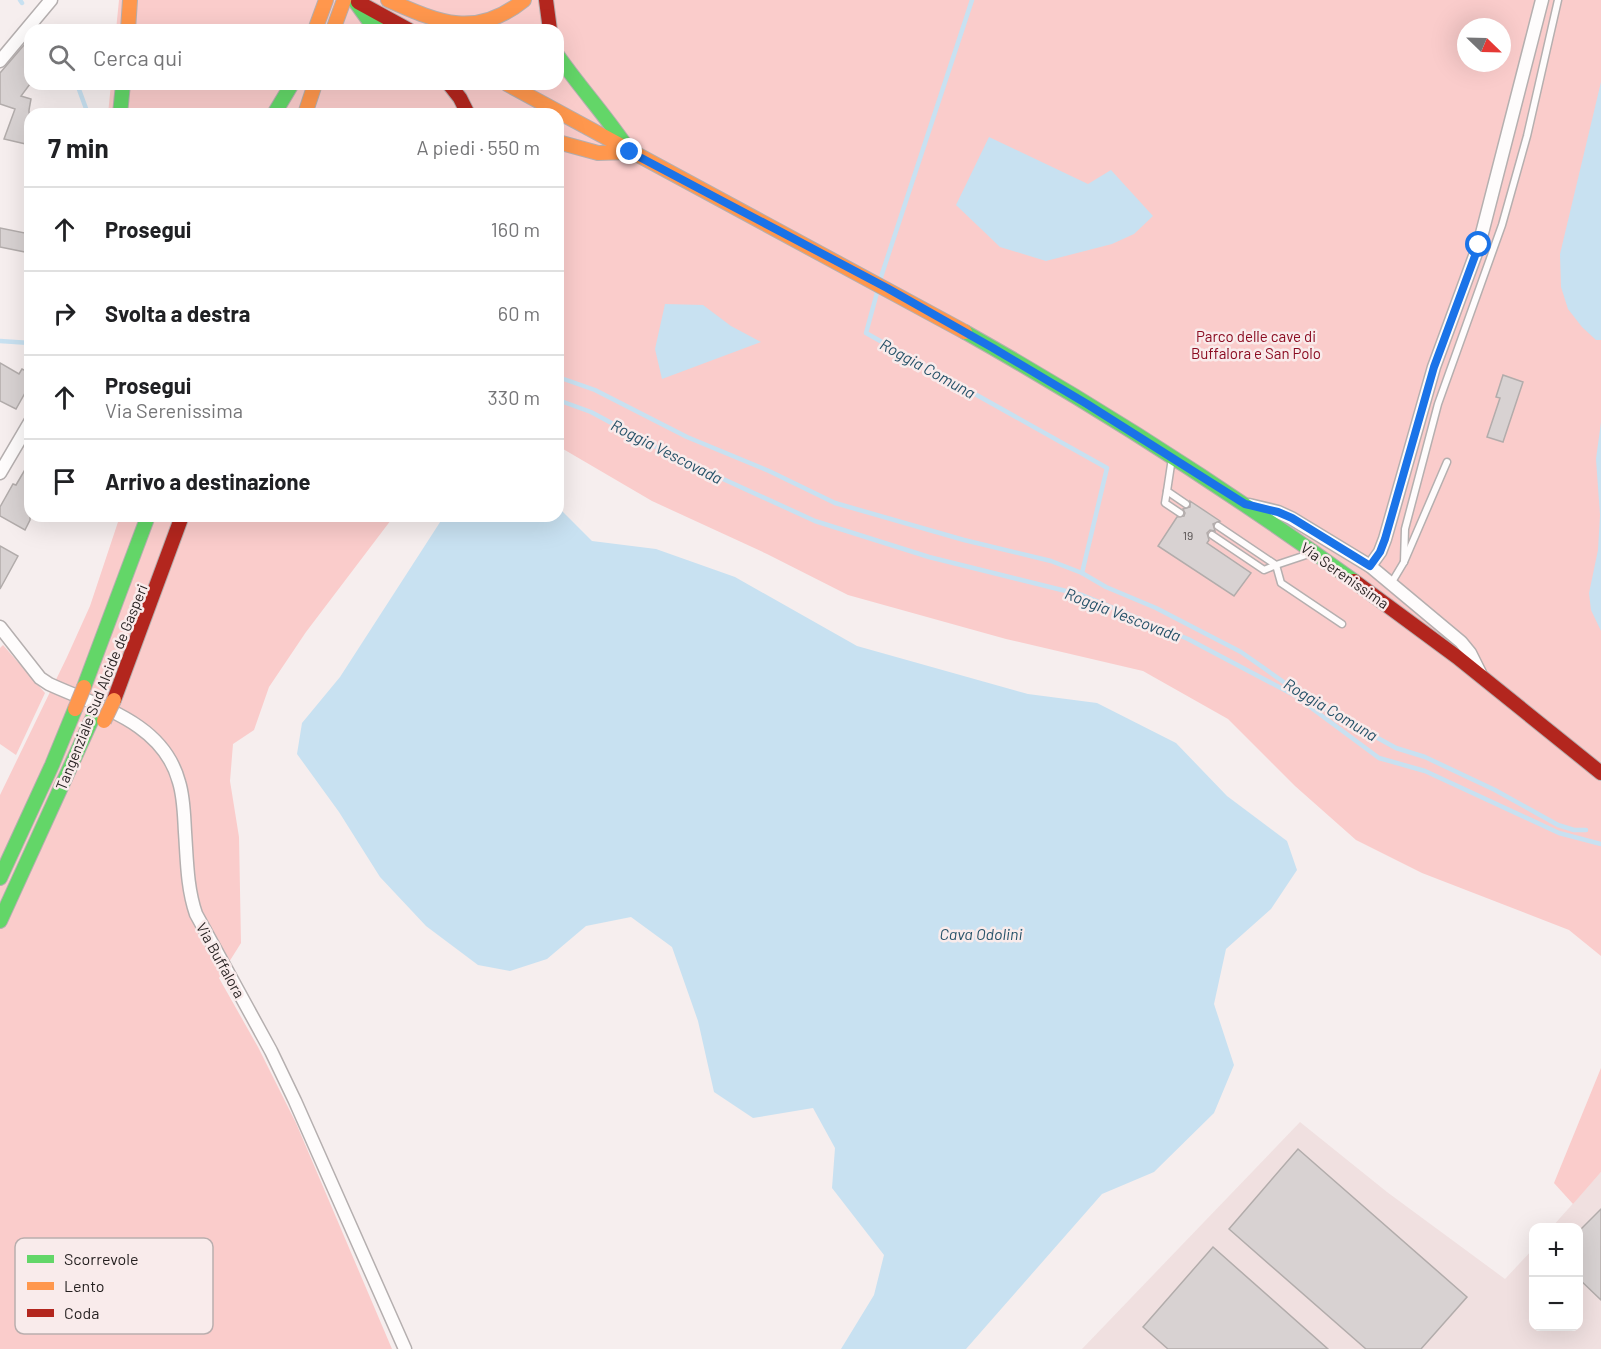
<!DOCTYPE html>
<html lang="it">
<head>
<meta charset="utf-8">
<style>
	body { margin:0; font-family:Barlow,sans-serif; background:#f2f2f2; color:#202124 }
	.controls { position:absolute; right:18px; bottom:18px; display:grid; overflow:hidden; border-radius:12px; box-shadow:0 6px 24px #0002 }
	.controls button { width:54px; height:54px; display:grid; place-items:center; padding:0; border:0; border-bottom:2px solid #e0e0e0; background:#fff; color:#202124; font:30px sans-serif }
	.compass { position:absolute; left:1457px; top:18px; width:54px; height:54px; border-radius:50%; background:#fff; box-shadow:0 6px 24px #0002; rotate:113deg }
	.stop { position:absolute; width:18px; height:18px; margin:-14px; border:4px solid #1a73e8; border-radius:50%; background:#fff }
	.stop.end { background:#1a73e8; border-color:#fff; box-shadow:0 2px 6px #0008 }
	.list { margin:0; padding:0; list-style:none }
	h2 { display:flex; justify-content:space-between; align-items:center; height:78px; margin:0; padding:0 24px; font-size:26px }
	h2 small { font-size:20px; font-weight:400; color:#757577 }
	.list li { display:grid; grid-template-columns:39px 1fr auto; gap:18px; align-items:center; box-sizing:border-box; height:84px; padding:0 24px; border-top:2px solid #e0e0e0 }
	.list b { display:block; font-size:22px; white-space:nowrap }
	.list p { margin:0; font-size:20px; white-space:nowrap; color:#757577 }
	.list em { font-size:20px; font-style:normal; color:#757577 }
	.icon { flex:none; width:33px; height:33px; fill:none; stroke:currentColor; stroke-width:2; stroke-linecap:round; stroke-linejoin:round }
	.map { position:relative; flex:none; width:1601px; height:1349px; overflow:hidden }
	.search { position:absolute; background:#fff; box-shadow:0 6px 24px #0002; left:24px; top:24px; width:540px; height:66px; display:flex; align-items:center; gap:15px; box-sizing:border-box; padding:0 21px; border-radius:18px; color:#757577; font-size:22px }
	.panel { position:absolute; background:#fff; box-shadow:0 6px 24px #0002; left:24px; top:108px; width:540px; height:414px; border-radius:18px }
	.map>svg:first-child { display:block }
	.built { fill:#f0e0e0 }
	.green { fill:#facccb; fill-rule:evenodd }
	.water { fill:#c8e1f1 }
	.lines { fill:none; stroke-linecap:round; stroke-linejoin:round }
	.stream { stroke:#c8e1f1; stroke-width:4.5 }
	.building { fill:#d8d2d2; stroke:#b2acab; stroke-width:1.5 }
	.lane-casing { stroke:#b5afaf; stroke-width:9 }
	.street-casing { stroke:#b5afaf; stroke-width:15 }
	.fast-casing { stroke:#b5afaf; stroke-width:16 }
	.slow-casing { stroke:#b5afaf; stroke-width:16 }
	.jam-casing { stroke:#b5afaf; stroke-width:16 }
	.lane { stroke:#fefcfc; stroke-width:6 }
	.street { stroke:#fefcfc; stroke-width:12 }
	.fast { stroke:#63d668; stroke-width:14 }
	.slow { stroke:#ff974d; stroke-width:14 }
	.jam { stroke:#b3261e; stroke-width:14 }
	.slow-bridge-casing { stroke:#bfafaf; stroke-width:16; stroke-linecap:butt }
	.slow-bridge { stroke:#ff974d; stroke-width:14 }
	.route { stroke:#1a73e8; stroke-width:8 }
	.labels { text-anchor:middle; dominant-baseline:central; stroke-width:5; stroke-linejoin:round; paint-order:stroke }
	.number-label { font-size:12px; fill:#514c4c }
	.park-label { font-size:15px; fill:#8b0c21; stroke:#f9ebeb }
	.street-label { font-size:15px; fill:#241f1f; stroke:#f9ebeb }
	.water-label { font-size:16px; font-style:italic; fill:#265269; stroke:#f9ebeb }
	.key { fill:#f9ebeb; stroke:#b9aeae; stroke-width:1.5 }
	.key-label { font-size:16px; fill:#241f1f }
</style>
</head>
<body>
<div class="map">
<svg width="1601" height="1349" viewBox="0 0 1601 1349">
	<rect width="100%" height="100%" fill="#f6eeee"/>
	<!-- built -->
	<path class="built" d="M1300 1122 1387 1192 1505 1279 1533 1249 1534 1326H1578V1228L1552 1227 1601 1172V1349H1082Z"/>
	<!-- green -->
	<g class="green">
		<path d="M119 0H1601V956L1569 930 1422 873 1356 840 1295 786 1228 719 1143 671 1006 639 848 595 767 554 652 501 558 446V114H108L111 84H558V30H116ZM1466 27H1502V63H1466Z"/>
		<path d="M120 516H394L306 632 269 687 254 730 233 744 230 781 239 837 241 943 219 978 258 1047 296 1123 392 1349H0V795L67 657 90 606Z"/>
		<path d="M3 645 45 693 16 755 0 744V648Z"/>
		<path d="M1601 1068V1172L1573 1204 1554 1183Z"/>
	</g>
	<!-- water -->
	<g class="water">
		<path d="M1601 82V340H1596L1582 327 1568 309 1561 287 1560 254Z"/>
		<path d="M989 137 1088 184 1111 170 1153 216 1134 234 1112 244 1046 261 1000 247 956 205Z"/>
		<path d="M665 304 703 305 731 326 761 342 662 379 655 349Z"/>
		<path d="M1601 422V631L1591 610 1589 593 1598 550 1600 515 1596 459Z"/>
		<path d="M558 507 592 541 656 549 735 577 857 646 1028 694 1097 703 1176 743 1227 796 1287 841 1297 870 1271 909 1226 949 1214 1004 1234 1065 1214 1113 1154 1172 1102 1194 966 1349H841L874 1295 884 1255 832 1188 835 1148 813 1108 753 1118 714 1092 698 1021 672 947 631 917 586 926 547 959 510 971 478 965 426 926 380 877 339 812 297 754 302 723 340 677 444 516H558Z"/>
	</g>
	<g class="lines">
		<!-- stream -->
		<g class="stream">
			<path d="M20 0 22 3"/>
			<path d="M40 28 42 30"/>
			<path d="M77 84 88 114"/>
			<path d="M880 280 972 0"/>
			<path d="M878 289 866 333 1107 468 1082 573"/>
			<path d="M0 341 30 343"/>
			<path d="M558 377 595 390 687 437 769 471 835 503 964 540 1051 561 1082 573 1106 587 1156 608 1241 652 1312 702 1396 748 1425 757 1495 790 1558 825 1574 830H1586"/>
			<path d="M558 400 591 412 673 456 815 521 929 557 1082 595 1188 639 1294 695 1379 758 1425 771 1559 833 1601 844"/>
		</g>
	</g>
	<!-- building -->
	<g class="building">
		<path d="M30 38V84L21 96 31 99 29 110 30 145 4 139 15 109 0 104V73Z"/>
		<path d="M0 228 30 234V253L0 247Z"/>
		<path d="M0 363 19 374 22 369 30 373V384L16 409 0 401Z"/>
		<path d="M1503 375 1523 382 1503 442 1487 437 1500 398 1496 397Z"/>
		<path d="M30 461V520L25 530 0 516V507L13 484 16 485Z"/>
		<path d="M1190 501 1220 521 1213 524 1215 531 1210 530 1207 533 1209 540 1207 543 1251 573 1234 596 1158 546 1177 517 1184 516 1185 513 1183 509 1190 507Z"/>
		<path d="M0 546 18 556 0 589Z"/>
		<path d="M1298 1149 1467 1297 1421 1349H1366L1229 1229Z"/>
		<path d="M1601 1209V1300L1578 1278V1232Z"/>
		<path d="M1213 1247 1328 1349H1168L1143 1327Z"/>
	</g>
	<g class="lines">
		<defs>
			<g id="lane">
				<path d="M1172 458 1167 491 1186 504"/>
				<path d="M1167 491 1165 503 1180 513"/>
				<path d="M1218 526 1276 565 1312 553"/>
				<path d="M1212 535 1264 570 1276 565 1281 583 1342 624"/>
				<path d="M1404 562 1405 529 1438 404 1502 225 1527 136 1558 0"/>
				<path d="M1392 582 1404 562 1447 462"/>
			</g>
			<g id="street">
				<path d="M0 61 51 0"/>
				<path d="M0 473 30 422"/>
				<path d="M1249 505 1278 512 1291 518 1370 566 1461 642 1470 653 1480 673"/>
				<path d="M1370 566 1380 552 1385 539 1434 367 1479 245 1542 0"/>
				<path d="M0 627 40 678 49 684C99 707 163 722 179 782 184 798 184 816 185 832 187 860 187 888 196 914L271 1051 295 1101 405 1349"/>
			</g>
			<g id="fast">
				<path d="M354 0 372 25 380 30"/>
				<path d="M558 56C581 89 608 118 630 152"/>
				<path d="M120 114 123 84"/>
				<path d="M274 114 292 84"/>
				<path d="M965 332C1100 408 1229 491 1354 581"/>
				<path d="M84 687 148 516"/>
				<path d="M0 878 52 765 75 709"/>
				<path d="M0 921 93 717"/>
			</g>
			<g id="slow">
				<path d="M388 0C440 23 476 39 524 0"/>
				<path d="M128 30 130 0"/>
				<path d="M315 30 326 0"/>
				<path d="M333 30 344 0"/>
				<path d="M507 84 965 332"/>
				<path d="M305 114 315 84"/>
				<path d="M558 142 598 153 630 152"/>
			</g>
			<g id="jam">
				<path d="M546 0 550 30"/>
				<path d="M358 2 409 30"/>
				<path d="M449 84 460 98 468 114"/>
				<path d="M1354 581 1457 657 1601 773"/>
				<path d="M114 700 182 516"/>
			</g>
		</defs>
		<!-- lane casing -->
		<use href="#lane" class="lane-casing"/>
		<!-- street casing -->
		<use href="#street" class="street-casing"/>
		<!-- fast casing -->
		<use href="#fast" class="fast-casing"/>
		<!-- slow casing -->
		<use href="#slow" class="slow-casing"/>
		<!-- jam casing -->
		<use href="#jam" class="jam-casing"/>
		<!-- lane -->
		<use href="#lane" class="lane"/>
		<!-- street -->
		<use href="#street" class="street"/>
		<!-- fast -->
		<use href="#fast" class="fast"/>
		<!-- slow -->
		<use href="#slow" class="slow"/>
		<!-- jam -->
		<use href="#jam" class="jam"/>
		<defs>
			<g id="slow-bridge">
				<path d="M75 709 84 687"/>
				<path d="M104 721 114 700"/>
			</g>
		</defs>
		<!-- slow-bridge casing -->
		<use href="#slow-bridge" class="slow-bridge-casing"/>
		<!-- slow-bridge -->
		<use href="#slow-bridge" class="slow-bridge"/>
	</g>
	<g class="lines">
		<!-- route -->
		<path class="route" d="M630 152 887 288 993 348 1087 404 1245 504 1278 512 1292 518 1370 566 1380 552 1385 539 1434 367 1479 245"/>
	</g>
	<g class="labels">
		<!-- number labels -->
		<g class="number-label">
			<text x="1188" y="535">19</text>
		</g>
		<!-- park labels -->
		<g class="park-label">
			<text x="1256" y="336">Parco delle cave di<tspan x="1256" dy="17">Buffalora e San Polo</tspan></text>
		</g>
		<!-- street labels -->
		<g class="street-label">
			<text transform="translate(1345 575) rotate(35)">Via Serenissima</text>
			<text transform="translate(101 687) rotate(-68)">Tangenziale Sud Alcide de Gasperi</text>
			<text transform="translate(221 960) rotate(61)">Via Buffalora</text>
		</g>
		<!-- water labels -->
		<g class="water-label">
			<text transform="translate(928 368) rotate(29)">Roggia Comuna</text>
			<text transform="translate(667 451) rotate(27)">Roggia Vescovada</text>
			<text transform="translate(1123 614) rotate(21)">Roggia Vescovada</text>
			<text transform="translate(1331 709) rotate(31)">Roggia Comuna</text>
			<text x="981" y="933">Cava Odolini</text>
		</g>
	</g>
	<!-- legend -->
	<rect x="15" y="1238" width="198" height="96" rx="9" class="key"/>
	<rect x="27" y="1255" width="27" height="8" fill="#63d668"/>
	<rect x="27" y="1282" width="27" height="8" fill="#ff974d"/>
	<rect x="27" y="1309" width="27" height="8" fill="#b3261e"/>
	<g class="key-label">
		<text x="64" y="1265">Scorrevole</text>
		<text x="64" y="1292">Lento</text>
		<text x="64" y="1319">Coda</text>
	</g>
</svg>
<div class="controls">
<button>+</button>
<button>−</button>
</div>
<svg class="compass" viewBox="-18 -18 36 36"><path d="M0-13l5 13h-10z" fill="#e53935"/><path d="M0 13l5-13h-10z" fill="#757577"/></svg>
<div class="stop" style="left:1479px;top:245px"></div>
<div class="stop end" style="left:630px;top:152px"></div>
<div class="search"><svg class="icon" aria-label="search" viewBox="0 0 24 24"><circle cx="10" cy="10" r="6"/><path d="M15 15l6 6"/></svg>Cerca qui</div>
<section class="panel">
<h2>7 min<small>A piedi · 550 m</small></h2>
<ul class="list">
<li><svg class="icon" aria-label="ahead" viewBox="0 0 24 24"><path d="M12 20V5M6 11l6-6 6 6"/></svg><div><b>Prosegui</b></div><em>160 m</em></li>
<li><svg class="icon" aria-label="right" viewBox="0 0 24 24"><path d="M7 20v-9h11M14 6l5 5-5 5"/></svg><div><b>Svolta a destra</b></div><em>60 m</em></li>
<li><svg class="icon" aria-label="ahead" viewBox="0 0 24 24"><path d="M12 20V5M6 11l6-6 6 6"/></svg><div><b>Prosegui</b><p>Via Serenissima</p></div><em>330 m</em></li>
<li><svg class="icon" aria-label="arrive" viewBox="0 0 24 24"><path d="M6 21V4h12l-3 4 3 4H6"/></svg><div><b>Arrivo a destinazione</b></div></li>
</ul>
</section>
</div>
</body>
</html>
